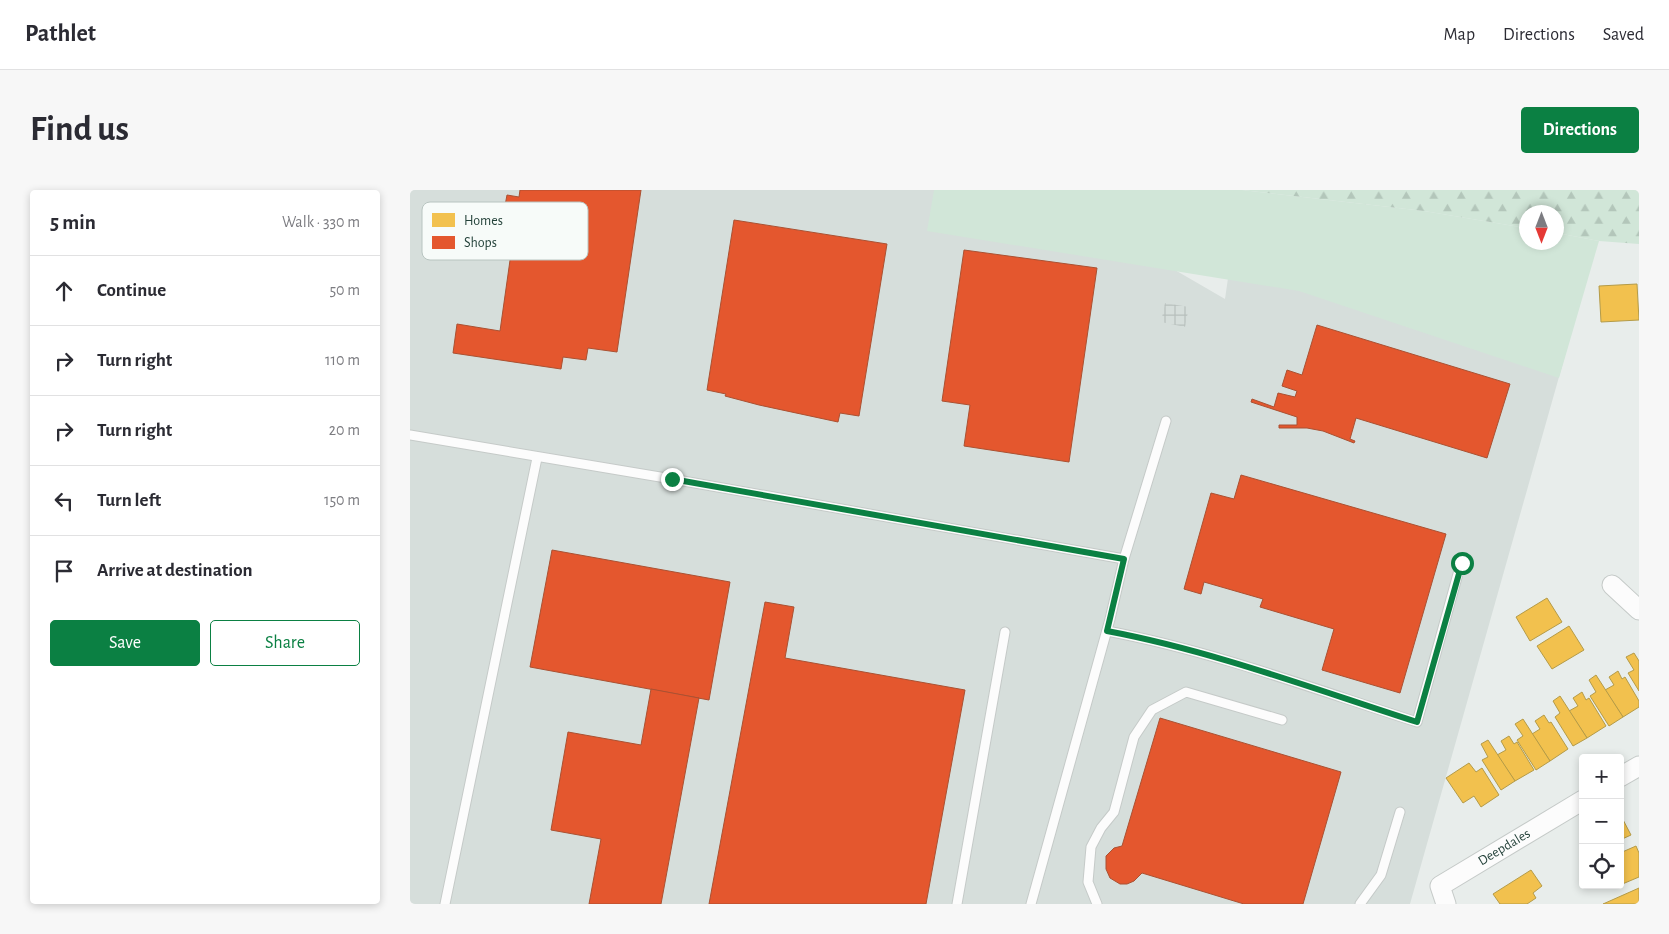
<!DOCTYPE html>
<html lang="en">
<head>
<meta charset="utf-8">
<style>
	body { margin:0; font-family:"Alegreya Sans",sans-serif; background:#f7f7f7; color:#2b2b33 }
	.controls { position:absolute; right:15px; bottom:15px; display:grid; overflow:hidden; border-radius:5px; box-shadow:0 2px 8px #0003 }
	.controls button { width:45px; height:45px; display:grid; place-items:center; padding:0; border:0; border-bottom:1px solid #e1e1e2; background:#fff; color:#2b2b33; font:25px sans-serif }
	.compass { position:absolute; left:1109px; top:15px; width:45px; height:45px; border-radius:50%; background:#fff; box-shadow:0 2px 8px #0003; rotate:180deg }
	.stop { position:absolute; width:15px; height:15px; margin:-11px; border:4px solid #0b8043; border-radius:50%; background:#fff }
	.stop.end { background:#0b8043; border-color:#fff; box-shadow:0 1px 5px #0008 }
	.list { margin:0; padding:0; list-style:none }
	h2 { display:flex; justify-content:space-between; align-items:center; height:65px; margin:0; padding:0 20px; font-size:21px }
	h2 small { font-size:16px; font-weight:400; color:#7c7c81 }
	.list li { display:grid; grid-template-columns:32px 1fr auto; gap:15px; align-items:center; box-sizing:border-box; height:70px; padding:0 20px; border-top:1px solid #e1e1e2 }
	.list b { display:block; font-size:19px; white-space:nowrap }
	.list em { font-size:16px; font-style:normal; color:#7c7c81 }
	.actions { display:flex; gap:10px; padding:15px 20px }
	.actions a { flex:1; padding:11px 0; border:1px solid #0b8043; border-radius:5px; text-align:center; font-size:18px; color:#0b8043 }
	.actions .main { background:#0b8043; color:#fff }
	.icon { flex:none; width:28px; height:28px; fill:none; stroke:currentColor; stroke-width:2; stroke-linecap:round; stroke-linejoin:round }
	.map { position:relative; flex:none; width:1229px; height:714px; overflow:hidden; border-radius:5px }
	header { display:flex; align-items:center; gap:30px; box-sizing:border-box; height:70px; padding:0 25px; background:#fff; border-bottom:1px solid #e1e1e2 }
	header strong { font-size:24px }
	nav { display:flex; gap:28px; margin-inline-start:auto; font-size:18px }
	.intro { display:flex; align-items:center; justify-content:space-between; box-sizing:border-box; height:120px; padding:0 30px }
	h1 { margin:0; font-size:35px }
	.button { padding:12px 22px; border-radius:5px; background:#0b8043; color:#fff; font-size:18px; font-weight:700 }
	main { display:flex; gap:30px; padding:0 30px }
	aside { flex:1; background:#fff; border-radius:5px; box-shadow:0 2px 8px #0003 }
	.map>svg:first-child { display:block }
	.built { fill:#d6dedb }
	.industrial { fill:url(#industrial-grid) }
	.green { fill:#d1e6d8 }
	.forest { fill:url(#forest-firs) }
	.homes { fill:#f2c14e; stroke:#b49b48 }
	.shops { fill:#e4572e; stroke:#aa5132 }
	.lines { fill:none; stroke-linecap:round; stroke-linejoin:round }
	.lane-casing { stroke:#c5cac8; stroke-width:11 }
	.street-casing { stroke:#c5cac8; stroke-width:21 }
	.lane { stroke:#fcfcfc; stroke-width:9 }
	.street { stroke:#fcfcfc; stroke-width:19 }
	.route { stroke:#0b8043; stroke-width:6 }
	.labels { text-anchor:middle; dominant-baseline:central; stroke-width:5; stroke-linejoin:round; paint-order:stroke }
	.street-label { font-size:14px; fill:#24423a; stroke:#f7fbf9 }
	.key { fill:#f7fbf9; stroke:#b8c4c0; stroke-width:1 }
	.key-label { font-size:14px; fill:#24423a }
</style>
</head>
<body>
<header>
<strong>Pathlet</strong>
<nav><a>Map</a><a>Directions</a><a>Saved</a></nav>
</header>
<div class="intro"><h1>Find us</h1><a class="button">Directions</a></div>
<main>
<aside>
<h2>5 min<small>Walk · 330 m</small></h2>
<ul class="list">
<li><svg class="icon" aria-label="ahead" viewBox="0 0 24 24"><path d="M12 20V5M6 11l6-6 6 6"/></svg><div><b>Continue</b></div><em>50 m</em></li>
<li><svg class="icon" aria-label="right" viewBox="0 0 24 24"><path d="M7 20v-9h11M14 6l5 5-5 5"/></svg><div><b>Turn right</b></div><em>110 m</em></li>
<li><svg class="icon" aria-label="right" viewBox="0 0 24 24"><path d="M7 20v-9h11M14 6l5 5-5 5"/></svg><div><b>Turn right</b></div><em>20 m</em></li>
<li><svg class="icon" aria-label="left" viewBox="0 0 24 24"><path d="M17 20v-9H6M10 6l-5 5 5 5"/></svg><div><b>Turn left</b></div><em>150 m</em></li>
<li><svg class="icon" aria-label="arrive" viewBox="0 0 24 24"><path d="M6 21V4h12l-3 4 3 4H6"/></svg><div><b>Arrive at destination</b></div></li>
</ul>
<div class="actions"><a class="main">Save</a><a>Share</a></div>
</aside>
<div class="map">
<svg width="1229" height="714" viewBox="0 0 1229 714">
	<defs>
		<pattern id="industrial-grid" width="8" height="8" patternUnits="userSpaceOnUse" patternTransform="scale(1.25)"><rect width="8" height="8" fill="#d6dedb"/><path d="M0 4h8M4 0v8" fill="none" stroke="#b8c0bd"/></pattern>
		<pattern id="forest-firs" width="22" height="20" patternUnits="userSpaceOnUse" patternTransform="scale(1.25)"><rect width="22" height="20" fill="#d1e6d8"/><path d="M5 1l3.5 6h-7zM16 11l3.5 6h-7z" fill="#b3c6ba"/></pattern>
	</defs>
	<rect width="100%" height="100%" fill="#e8edeb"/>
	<!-- built -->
	<path class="built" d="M0 0H627L815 109 823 54 1158 155 1000 714H0Z"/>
	<!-- industrial -->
	<path class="industrial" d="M755 113 779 117 775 137 751 132Z"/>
	<!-- green -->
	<path class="green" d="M524 0H832L1014 21 1116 38V52H1146L1147 43 1189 51 1149 188 889 101 517 41Z"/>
	<!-- forest -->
	<path class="forest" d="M832 0H1229V54L1189 51 1147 43 1146 22H1116V38L1014 21Z"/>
	<!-- homes -->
	<g class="homes">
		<path d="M1227 94 1229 130 1191 132 1189 96Z"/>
		<path d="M1137 408 1152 432 1120 451 1106 427Z"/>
		<path d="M1159 436 1174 460 1142 479 1127 456Z"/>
		<path d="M1224 463 1229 471V501L1218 483 1224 480 1216 467Z"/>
		<path d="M1208 481 1212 489 1215 487 1229 511V517L1213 527 1195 500 1204 495 1199 487Z"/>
		<path d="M1186 485 1213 527 1199 536 1180 506 1186 502 1179 490Z"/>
		<path d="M1172 502 1176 510 1179 508 1196 536 1177 548 1159 521 1168 516 1163 508Z"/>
		<path d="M1150 506 1177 548 1163 556 1145 527 1150 523 1143 511Z"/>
		<path d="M1134 525 1139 533 1141 532 1158 559 1140 571 1122 544 1130 539 1125 531Z"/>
		<path d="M1113 529 1140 571 1126 580 1107 550 1113 546 1105 534Z"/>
		<path d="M1099 546 1104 554 1107 552 1124 580 1105 591 1087 565 1096 560 1091 551Z"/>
		<path d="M1078 550 1105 591 1091 600 1072 570 1078 567 1071 554Z"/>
		<path d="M1059 573 1066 582 1072 578 1089 605 1071 617 1064 606 1053 613 1036 588Z"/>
		<path d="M1210 624 1221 645 1210 650Z"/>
		<path d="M1226 656 1229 663V687L1210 695V663Z"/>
		<path d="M1121 680 1132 696 1123 703 1126 708 1117 714H1090L1083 704Z"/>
		<path d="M1229 698V714H1193Z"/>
	</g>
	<!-- shops -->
	<g class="shops">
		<path d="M110 0H231L207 162 178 158 176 170 153 167 151 179 43 163 47 134 90 141 106 28 93 26 97 5 109 7Z"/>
		<path d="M324 30 477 54 449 226 430 223 428 232 349 215 315 206 316 204 297 200Z"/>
		<path d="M554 60 687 78 659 272 554 256 560 215 532 211Z"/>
		<path d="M907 135 1100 194 1077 268 946 228 940 249 945 251 944 253 913 241 897 238H869V235H887V227L841 212 842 209 864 217 868 203 885 207 887 201 872 196 877 180 892 185Z"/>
		<path d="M831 285 1036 344 990 503 912 480 924 439 850 417 853 409 794 392 791 404 774 399 801 303 824 309Z"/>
		<path d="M142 360 320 392 299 510 120 477Z"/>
		<path d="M355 412 384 417 375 468 555 500 516 714H299Z"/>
		<path d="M241 499 289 508 251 714H179L191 649 141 640 158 542 231 555Z"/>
		<path d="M750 528 931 582 893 714H834L732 683 724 691 717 694H710L700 688 696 679V666L704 658 712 656Z"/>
	</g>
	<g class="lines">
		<defs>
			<g id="lane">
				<path d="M0 245 262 289 714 369"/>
				<path d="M697 441C803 461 904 499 1007 532L1051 373"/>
				<path d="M35 714 127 268"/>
				<path d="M547 714 595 442"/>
				<path d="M621 714 700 429 714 369 756 231"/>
				<path d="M687 714 678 692 681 657 691 638 704 622 724 547 742 520 776 502 872 530"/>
				<path d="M950 714 971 685 990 622"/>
			</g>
			<g id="street">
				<path d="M1202 395 1229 420"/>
				<path d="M1210 587 1229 576"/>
				<path id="s1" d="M1036 714 1030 696 1173 610"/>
			</g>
		</defs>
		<!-- lane casing -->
		<use href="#lane" class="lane-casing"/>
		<!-- street casing -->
		<use href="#street" class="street-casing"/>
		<!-- lane -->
		<use href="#lane" class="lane"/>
		<!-- street -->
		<use href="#street" class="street"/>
	</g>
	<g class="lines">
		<!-- route -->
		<path class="route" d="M262 289 714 369 697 441C803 461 904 499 1007 532L1052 373"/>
	</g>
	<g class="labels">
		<!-- street labels -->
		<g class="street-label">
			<text stroke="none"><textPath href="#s1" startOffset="94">Deepdales</textPath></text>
		</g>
	</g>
	<!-- legend -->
	<rect x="12" y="12" width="166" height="58" rx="8" class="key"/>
	<rect x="22" y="23" width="23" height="14" fill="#f2c14e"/>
	<rect x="22" y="46" width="23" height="13" fill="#e4572e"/>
	<g class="key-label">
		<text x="54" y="35">Homes</text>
		<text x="54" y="57">Shops</text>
	</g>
</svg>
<div class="controls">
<button>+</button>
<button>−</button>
<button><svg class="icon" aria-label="locate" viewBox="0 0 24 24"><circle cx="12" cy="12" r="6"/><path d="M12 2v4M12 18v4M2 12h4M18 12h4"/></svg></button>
</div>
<svg class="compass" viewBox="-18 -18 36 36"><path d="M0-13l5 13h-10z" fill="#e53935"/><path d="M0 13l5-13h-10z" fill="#7c7c81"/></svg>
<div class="stop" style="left:1052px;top:373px"></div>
<div class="stop end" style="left:262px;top:289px"></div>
</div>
</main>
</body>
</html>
